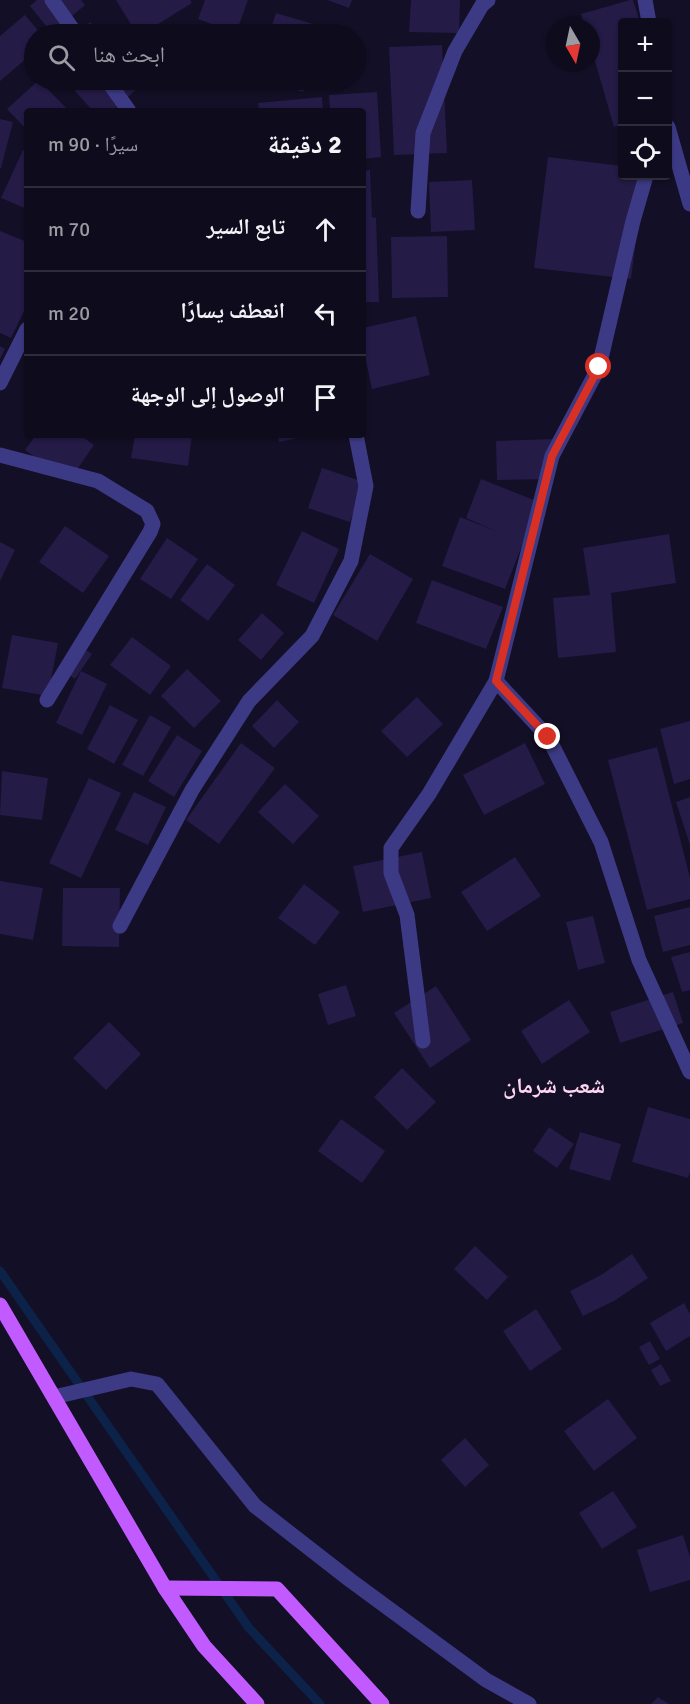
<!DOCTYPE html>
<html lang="ar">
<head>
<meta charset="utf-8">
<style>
	body { margin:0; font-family:Signika,"Noto Naskh Arabic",sans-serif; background:#171425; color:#f1f3f6; direction:rtl }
	.controls { position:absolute; right:18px; top:18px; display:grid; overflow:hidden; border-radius:6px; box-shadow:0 2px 4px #0004 }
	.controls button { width:54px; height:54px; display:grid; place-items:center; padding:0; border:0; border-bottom:2px solid #2e2b3b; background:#0e0b1c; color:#f1f3f6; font:30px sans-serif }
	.compass { position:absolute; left:546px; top:18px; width:54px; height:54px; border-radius:50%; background:#0e0b1c; box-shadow:0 2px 4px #0004; rotate:171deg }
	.stop { position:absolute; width:18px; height:18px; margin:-14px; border:4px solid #d93025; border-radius:50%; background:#fff }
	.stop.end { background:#d93025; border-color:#fff; box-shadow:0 2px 6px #0008 }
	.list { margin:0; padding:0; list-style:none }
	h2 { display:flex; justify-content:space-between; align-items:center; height:78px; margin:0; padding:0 24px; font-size:26px }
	h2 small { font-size:20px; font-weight:400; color:#9b9ba3 }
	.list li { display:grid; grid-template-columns:39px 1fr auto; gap:18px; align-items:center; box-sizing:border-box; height:84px; padding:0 24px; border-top:2px solid #2e2b3b }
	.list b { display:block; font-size:22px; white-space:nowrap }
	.list em { font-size:20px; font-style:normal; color:#9b9ba3 }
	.icon { flex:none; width:33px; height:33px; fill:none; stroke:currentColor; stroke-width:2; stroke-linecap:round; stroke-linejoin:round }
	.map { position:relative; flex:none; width:690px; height:1704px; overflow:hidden; direction:ltr }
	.search { position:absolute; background:#0e0b1c; box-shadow:0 2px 4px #0004; left:24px; top:24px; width:342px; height:66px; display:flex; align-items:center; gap:15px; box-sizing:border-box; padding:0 21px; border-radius:33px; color:#9b9ba3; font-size:22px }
	.panel { position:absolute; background:#0e0b1c; box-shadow:0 2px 4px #0004; left:24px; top:108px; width:342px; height:330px; border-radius:6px; direction:rtl }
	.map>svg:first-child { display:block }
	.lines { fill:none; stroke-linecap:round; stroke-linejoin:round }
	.stream { stroke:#0c2248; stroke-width:9 }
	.building { fill:#241b47 }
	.minor { stroke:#3d3a85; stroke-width:15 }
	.major { stroke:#c25bff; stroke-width:15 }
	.route { stroke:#d93025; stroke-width:8 }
	.labels { text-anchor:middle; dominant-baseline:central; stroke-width:6; stroke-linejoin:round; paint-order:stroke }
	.district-label { font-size:22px; font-weight:bold; fill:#ffd6f0; stroke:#130f26 }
</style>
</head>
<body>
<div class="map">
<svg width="690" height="1704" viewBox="0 0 690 1704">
	<rect width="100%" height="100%" fill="#130f26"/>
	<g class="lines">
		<!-- stream -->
		<path class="stream" d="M0 1271 249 1628 320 1704"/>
	</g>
	<!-- building -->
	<g class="building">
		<path d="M37 0H81L85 5 52 33 30 6Z"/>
		<path d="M116 0H190L192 3 142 34H137Z"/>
		<path d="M205 0H248L236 33 198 19Z"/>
		<path d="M327 0H352L349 8Z"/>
		<path d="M411 0H460L459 33 409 32Z"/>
		<path d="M630 0H633L640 22H622V124L614 127 591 47V27H585L581 14Z"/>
		<path d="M276 13 323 27 321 34H269Z"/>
		<path d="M25 15 41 34H34V52L0 81V36Z"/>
		<path d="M90 22 101 34H76Z"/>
		<path d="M442 45 447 153 394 155 389 47Z"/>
		<path d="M39 80 69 111H27V130L7 109Z"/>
		<path d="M53 80H72L62 89Z"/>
		<path d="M88 80H147L112 111H93L75 91Z"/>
		<path d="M265 80H307L303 92Z"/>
		<path d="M377 92 381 157 363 159V111H330L329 95Z"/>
		<path d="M322 97 323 111H259L258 103Z"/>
		<path d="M0 119 13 122 1 168H0Z"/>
		<path d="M23 150 27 152V209L1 198Z"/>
		<path d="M548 157 622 166V176H644L631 279 534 268Z"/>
		<path d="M370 170 372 217 376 218 379 302H363V171Z"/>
		<path d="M472 180 475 230 431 232 429 182Z"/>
		<path d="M0 231 27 242V305L11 338 0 333Z"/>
		<path d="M447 236 448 297 392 298 391 237Z"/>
		<path d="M416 316 430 375 372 389 363 347V328Z"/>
		<path d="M0 346 5 349 0 359Z"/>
		<path d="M36 435H80L94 445 69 481 25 450Z"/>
		<path d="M135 435H192L188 466 131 458Z"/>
		<path d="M278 435H307V436L279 442Z"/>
		<path d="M553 439 554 479 497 480 496 441Z"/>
		<path d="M322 468 364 482 350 522 308 508Z"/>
		<path d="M481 479 539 502 505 589 442 566 460 517 496 531 466 518Z"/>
		<path d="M65 526 109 556 83 593 39 562Z"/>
		<path d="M302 531 339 549 314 603 276 585Z"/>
		<path d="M669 534 676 583 611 593 616 652 558 658 553 598 590 595 583 548Z"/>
		<path d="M167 538 198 559 171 599 140 579Z"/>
		<path d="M0 542 15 550 0 581Z"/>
		<path d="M370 554 413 579 377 641 333 615Z"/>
		<path d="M207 564 235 585 208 621 180 600Z"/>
		<path d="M432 580 503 607 486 649 416 623Z"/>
		<path d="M262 613 284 633 261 660 238 640Z"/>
		<path d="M12 635 58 643 48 696 2 688Z"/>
		<path d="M132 637 171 666 150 695 110 665Z"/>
		<path d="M79 645 92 654 75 679 63 671Z"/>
		<path d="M187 669 221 701 194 728 161 696Z"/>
		<path d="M81 671 107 684 82 735 56 723Z"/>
		<path d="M417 697 443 724 407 757 381 731Z"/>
		<path d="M277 700 299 722 274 748 252 726Z"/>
		<path d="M110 705 138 720 114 764 87 749Z"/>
		<path d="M150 715 171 727 143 776 122 765Z"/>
		<path d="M690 721V779L674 784 660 729Z"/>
		<path d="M177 735 202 751 174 797 148 781Z"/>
		<path d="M241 743 275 768 219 844 186 820Z"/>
		<path d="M525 743 545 784 484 815 463 775Z"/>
		<path d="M657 747 690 878V899L647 910 608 760Z"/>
		<path d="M2 771 48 778 42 820 0 815Z"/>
		<path d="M89 778 121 793 81 878 49 863Z"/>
		<path d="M285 784 319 816 293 844 258 812Z"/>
		<path d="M134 792 166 807 148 845 115 830Z"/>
		<path d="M690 797V845L676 802Z"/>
		<path d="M422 852 431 898 363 912 353 866Z"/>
		<path d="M515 857 541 896 487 931 461 892Z"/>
		<path d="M0 881 43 888 33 940 0 934Z"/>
		<path d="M304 884 340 912 315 945 278 918Z"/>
		<path d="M63 888H120L119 947 62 946Z"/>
		<path d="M690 907V945L663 952 654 916Z"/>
		<path d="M593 916 605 963 578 970 566 922Z"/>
		<path d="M690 952V990L682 992 671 957Z"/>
		<path d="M346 985 356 1016 328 1025 318 994Z"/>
		<path d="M436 986 471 1040 430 1068 394 1013Z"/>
		<path d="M673 992 683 1023 620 1043 610 1012Z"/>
		<path d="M569 1000 590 1032 542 1064 521 1031Z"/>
		<path d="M109 1022 141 1054 106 1090 73 1058Z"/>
		<path d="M402 1068 436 1102 407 1130 374 1097Z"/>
		<path d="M648 1107 690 1119V1172L688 1178 632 1162Z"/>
		<path d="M341 1119 385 1151 362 1183 318 1151Z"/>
		<path d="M549 1127 574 1144 557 1168 533 1151Z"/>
		<path d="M580 1132 621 1144 610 1181 569 1169Z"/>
		<path d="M475 1246 508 1277 487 1300 454 1269Z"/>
		<path d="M632 1254 648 1278 614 1301 583 1316 570 1291 601 1275Z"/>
		<path d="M684 1303 690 1314V1336L666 1351 650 1323Z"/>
		<path d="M536 1309 562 1349 530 1371 503 1331Z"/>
		<path d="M650 1341 660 1359 649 1365 639 1347Z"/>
		<path d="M661 1364 671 1381 660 1386 651 1370Z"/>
		<path d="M608 1399 637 1438 594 1471 564 1431Z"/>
		<path d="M465 1438 489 1465 465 1487 441 1460Z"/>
		<path d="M613 1491 637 1527 602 1549 579 1513Z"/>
		<path d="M683 1535 690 1557V1580L650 1592 637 1550Z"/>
		<path d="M658 1697 669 1704H651Z"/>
	</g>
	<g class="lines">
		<!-- minor -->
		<g class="minor">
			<path d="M52 0 76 34"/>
			<path d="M645 0 649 22"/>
			<path d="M107 80 129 111"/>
			<path d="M668 127 690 204"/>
			<path d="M418 211 423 133 455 51 482 5 488 0"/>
			<path d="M0 383 27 329"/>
			<path d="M0 455 98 481 147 511 153 524 150 532 47 700"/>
			<path d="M496 681 548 737 601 842 639 960 690 1072"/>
			<path d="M120 926 192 790 249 701 312 636 351 561 366 486 356 435"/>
			<path d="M423 1041 407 915 391 873V848L429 794 496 681 552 456 599 367 633 221 646 176"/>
			<path d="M54 1397 131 1379 157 1384 255 1506 350 1580 486 1680 529 1704"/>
		</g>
		<!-- major -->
		<g class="major">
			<path d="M0 1305 165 1588 204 1646 257 1704"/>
			<path d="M165 1588 277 1589 382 1704"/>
		</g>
	</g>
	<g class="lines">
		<!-- route -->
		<path class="route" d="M548 737 496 681 552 456 599 367"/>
	</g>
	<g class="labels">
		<!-- district labels -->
		<g class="district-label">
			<text x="554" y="1085">شعب شرمان</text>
		</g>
	</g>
</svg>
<div class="controls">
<button>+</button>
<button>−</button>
<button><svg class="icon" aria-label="locate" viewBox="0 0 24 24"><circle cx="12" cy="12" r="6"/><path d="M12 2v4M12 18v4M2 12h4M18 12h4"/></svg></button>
</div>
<svg class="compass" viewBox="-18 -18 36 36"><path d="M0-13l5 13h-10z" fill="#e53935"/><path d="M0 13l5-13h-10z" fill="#9b9ba3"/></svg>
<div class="stop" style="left:599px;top:367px"></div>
<div class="stop end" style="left:548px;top:737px"></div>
<div class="search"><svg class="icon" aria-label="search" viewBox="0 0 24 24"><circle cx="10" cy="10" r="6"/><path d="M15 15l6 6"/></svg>ابحث هنا</div>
<section class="panel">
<h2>2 دقيقة<small>سيرًا · 90 m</small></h2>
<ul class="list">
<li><svg class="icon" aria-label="ahead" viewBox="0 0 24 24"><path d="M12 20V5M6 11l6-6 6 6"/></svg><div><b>تابع السير</b></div><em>70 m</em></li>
<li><svg class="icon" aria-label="left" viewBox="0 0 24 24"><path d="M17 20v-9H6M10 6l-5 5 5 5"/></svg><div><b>انعطف يسارًا</b></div><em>20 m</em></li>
<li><svg class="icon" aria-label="arrive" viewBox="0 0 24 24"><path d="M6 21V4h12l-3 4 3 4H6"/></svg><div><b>الوصول إلى الوجهة</b></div></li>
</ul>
</section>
</div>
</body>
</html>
